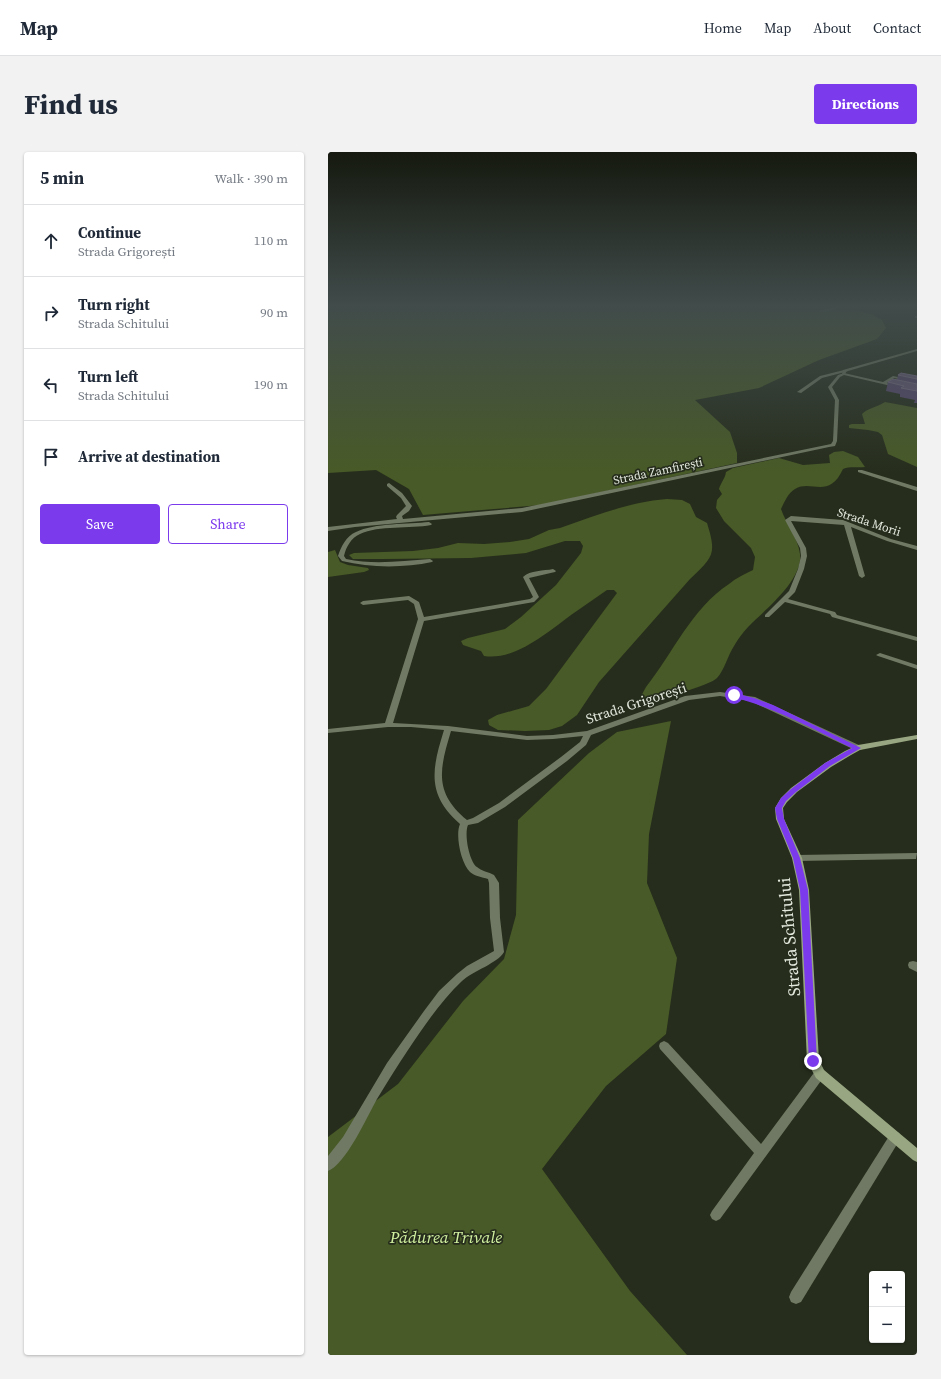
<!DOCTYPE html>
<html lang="en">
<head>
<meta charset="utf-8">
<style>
	body { margin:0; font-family:"Source Serif 4",serif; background:#f2f2f3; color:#1f2937 }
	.controls { position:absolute; right:12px; bottom:12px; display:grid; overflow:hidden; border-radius:4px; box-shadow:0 1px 3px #0004 }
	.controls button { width:36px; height:36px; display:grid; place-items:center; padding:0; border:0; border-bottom:1px solid #e0e1e3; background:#fff; color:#1f2937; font:20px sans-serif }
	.stop { position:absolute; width:12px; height:12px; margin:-9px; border:3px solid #7c3aed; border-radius:50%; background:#fff }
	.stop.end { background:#7c3aed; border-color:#fff; box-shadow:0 1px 4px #0008 }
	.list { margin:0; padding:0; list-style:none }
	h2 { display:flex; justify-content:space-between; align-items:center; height:52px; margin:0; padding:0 16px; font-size:17px }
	h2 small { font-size:13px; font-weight:400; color:#747a83 }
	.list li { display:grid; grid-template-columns:26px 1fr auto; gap:12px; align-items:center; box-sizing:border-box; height:72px; padding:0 16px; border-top:1px solid #e0e1e3 }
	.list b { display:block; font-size:15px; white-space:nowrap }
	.list p { margin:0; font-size:13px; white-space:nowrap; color:#747a83 }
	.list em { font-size:13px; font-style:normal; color:#747a83 }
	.actions { display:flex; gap:8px; padding:12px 16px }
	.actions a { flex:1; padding:9px 0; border:1px solid #7c3aed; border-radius:4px; text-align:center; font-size:14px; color:#7c3aed }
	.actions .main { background:#7c3aed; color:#fff }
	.icon { flex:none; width:22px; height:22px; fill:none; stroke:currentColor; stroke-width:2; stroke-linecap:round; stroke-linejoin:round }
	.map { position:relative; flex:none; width:589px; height:1203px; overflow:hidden; border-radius:4px }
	header { display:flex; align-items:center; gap:24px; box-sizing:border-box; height:56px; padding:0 20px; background:#fff; border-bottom:1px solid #e0e1e3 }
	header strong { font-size:19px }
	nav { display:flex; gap:22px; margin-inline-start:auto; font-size:14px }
	.intro { display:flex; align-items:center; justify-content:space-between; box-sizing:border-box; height:96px; padding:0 24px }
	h1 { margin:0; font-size:28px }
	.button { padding:10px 18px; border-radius:4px; background:#7c3aed; color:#fff; font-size:14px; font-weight:700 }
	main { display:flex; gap:24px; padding:0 24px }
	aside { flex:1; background:#fff; border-radius:4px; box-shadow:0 1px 3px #0004 }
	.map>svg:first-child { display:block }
	.forest { fill:#485a27 }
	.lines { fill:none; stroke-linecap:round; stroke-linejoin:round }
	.minor { fill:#707963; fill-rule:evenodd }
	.tertiary { fill:#707963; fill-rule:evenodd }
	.secondary { fill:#98a782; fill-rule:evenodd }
	.wall { fill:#584771 }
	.building { fill:#68597d; stroke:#7b6f8c }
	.route { fill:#7c3aed }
	.labels { text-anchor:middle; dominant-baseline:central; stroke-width:3.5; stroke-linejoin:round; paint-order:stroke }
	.far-street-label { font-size:12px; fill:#e4e9de; stroke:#262d1c }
	.street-label { font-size:14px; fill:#e4e9de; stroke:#262d1c }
	.near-street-label { font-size:17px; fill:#e4e9de; stroke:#262d1c }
	.near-park-label { font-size:17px; font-style:italic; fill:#d0ef9f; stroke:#262d1c }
</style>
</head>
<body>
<header>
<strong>Map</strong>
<nav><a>Home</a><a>Map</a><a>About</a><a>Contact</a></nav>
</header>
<div class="intro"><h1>Find us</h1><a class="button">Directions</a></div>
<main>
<aside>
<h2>5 min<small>Walk · 390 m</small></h2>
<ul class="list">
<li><svg class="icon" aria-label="ahead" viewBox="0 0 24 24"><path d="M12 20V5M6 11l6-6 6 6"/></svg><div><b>Continue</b><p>Strada Grigorești</p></div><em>110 m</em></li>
<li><svg class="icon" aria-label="right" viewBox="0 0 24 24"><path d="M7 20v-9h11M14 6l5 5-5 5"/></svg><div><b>Turn right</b><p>Strada Schitului</p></div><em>90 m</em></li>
<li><svg class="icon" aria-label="left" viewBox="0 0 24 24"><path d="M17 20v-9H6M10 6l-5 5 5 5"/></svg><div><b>Turn left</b><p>Strada Schitului</p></div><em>190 m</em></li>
<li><svg class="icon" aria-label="arrive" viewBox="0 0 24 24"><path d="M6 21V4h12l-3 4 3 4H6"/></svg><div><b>Arrive at destination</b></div></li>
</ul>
<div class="actions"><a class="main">Save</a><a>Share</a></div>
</aside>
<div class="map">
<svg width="589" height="1203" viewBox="0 0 589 1203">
	<rect width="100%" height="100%" fill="#262d1c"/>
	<!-- forest -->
	<g class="forest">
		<path d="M0 153H410L444 157 525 158 543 162 554 168 558 176 549 187 491 208 431 236 367 248 402 280 409 301V311L213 353 95 363 81 337 48 318 0 321Z"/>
		<path d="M557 250 589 256V315L560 302 554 283 550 280 540 278 521 276V273L524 272H537L534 262C540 256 549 255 557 250Z"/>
		<path d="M515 299 530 305 537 315C529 316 522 314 515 317 501 348 483 327 467 337 460 341 457 349 453 357 458 372 470 386 472 402 475 428 438 457 421 474 415 480 410 487 406 494 400 503 396 519 389 526 381 534 334 546 320 550H313L312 546 318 535C345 501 364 456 401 432 408 426 417 422 425 418L427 405 423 396 396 369 388 356 389 348 394 342 391 337C393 330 397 327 398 320L405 316 451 306 475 313 502 311 501 303 506 300Z"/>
		<path d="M339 347 354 348 362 352 368 365 379 371C389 403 385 405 362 427L271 530 249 563 234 574 221 578 197 579 170 578 161 573 160 568 169 563 201 554 218 537 289 441 286 438H279C267 446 255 455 243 463 220 480 187 509 156 504L153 499 135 493 133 489 140 486 177 477 193 465 228 433 253 401 255 394 252 389H237L198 401 143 406 56 407H25L21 403 26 401 85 399 110 396 130 391 156 392 182 390 201 387 221 378 232 376C267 364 301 350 339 347Z"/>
		<path d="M7 398 12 410 20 413 40 416 41 418 36 420 0 425V400Z"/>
		<path d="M343 569 321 682 319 731 349 806 338 882 278 934 214 1017 302 1139 359 1203H0V985L70 932 135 849 176 807 188 763 190 668 261 601 289 580Z"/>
	</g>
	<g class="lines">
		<!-- minor -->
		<g class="minor">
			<path d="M512 153H516L506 158 492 160 490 159 504 156Z"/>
			<rect x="587" y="164" width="2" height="2"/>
			<path d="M516 218 518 219 517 220 494 226 473 241 469 240 492 224Z"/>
			<path d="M516 221 555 230 565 224 589 229V231L566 226 559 231 589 238V240L516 223 512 225 504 235 511 248 509 289 507 294 501 295 194 360 27 375 0 379V375L69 367 68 365 69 363 78 354 73 346 59 334V332L61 331 74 341 84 354 81 359 74 364 75 367 194 356 503 292 505 289 507 248 500 235 510 223Z"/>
			<path d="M530 318H534L589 335V339L530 320Z"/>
			<path d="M463 364 515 368 563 387 589 394V398L559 389 523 375 537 424 534 426 531 424 516 373 463 369 478 396 479 404 476 417 467 440 460 447 507 460 509 463 589 485V489L504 465 502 462 457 450 441 465H437V463L461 439 470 417 473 404 472 396 457 368Z"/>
			<path d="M101 370 104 372 103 373C82 377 51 373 32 382 23 386 18 395 16 404L18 407C46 413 74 409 102 407L105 409 104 410C76 416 42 416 14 409L10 404C13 395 18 384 28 380 46 371 81 372 101 370Z"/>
			<path d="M225 417 228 419 227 420 201 426 211 445 206 450 96 469 65 571 120 574 199 584 225 583 259 579 357 544 392 540 427 545 533 594 534 596 533 598H527L422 549 392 544 361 548 263 583 258 593 239 609 177 655 150 671 140 673C136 682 141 709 149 715 153 719 161 720 166 723L171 731 172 766 176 800C170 811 145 819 134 829 113 849 96 874 80 898 69 914 59 931 49 947 39 965 18 1012 0 1019V1004L15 985 59 911 96 859 111 839 129 822 139 814 166 799 162 766 161 731 160 727C154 725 146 724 142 720 133 711 127 683 132 672 98 642 104 617 116 578L83 575H60L0 581V577L57 571 90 467 86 452 80 448 35 453 32 451 35 449 81 444 91 450 96 465 202 447 205 445 195 425C202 418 216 419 225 417ZM123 579 199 588 225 587 255 584 252 590 233 605 171 651 145 666 139 668C105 640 112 616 123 579Z"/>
			<path d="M552 501 589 513V517L550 504 548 503Z"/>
			<path d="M589 701 588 707 469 709 466 708 464 706 466 704 469 703Z"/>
			<path d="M585 809 589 810V820L581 816 580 813 581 810Z"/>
			<path d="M336 889 340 891 433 992 488 918 492 917 496 918 498 922 392 1067 388 1069 384 1067 382 1063 384 1059 426 1001 332 897 331 894 332 891Z"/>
			<path d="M567 979 571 981 573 985 571 989 473 1150 468 1152 463 1150 461 1145 463 1140 563 981Z"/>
		</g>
		<!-- tertiary -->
		<path class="tertiary" d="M589 197V199L520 219 518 220 517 223 514 222 515 218Z"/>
		<!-- secondary -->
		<path class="secondary" d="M589 583V587L532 598 523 603 503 615 469 640 459 650 455 656 456 667 474 706 481 738 491 908 496 918 589 996V1010L585 1008 488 926 479 909 471 738 464 706 448 667 447 656 453 646 463 636 497 611 517 599 530 593Z"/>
	</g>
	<!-- wall -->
	<path class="wall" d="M570 223 589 224V251H586L587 248 572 245V242L558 239 560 230 569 228Z"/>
	<!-- building -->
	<g class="building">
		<path d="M573 221 589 224V227L570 223Z"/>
		<path d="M565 227 589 232V239L573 236 576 234 560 230Z"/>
	</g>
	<!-- sky -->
	<linearGradient id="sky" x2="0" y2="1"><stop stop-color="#15190f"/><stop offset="0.48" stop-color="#414c4b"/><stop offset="1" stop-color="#414c4b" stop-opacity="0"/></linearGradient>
	<rect width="589" height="321" fill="url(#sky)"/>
	<!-- route -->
	<path class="route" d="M406 541 426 546 445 553 533 596 502 614 468 640 458 649 454 656 456 667 472 706 480 738 489 909 488 912 485 913 482 912 481 909 472 738 465 706 449 667 447 656 453 646 463 637 497 611 524 596C485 577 446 555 404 545V542Z"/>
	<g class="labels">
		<!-- far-street labels -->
		<g class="far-street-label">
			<text transform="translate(330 319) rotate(-12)">Strada Zamfirești</text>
			<text transform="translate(541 370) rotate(18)">Strada Morii</text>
		</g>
		<!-- street labels -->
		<g class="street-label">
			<text transform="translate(308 551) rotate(-18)">Strada Grigorești</text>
		</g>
		<!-- near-street labels -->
		<g class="near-street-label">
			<text transform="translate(461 785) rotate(-95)">Strada Schitului</text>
		</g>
		<!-- near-park labels -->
		<g class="near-park-label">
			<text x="118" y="1085">Pădurea Trivale</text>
		</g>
	</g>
</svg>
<div class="controls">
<button>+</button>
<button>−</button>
</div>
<div class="stop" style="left:406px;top:543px"></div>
<div class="stop end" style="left:485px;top:909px"></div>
</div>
</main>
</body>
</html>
